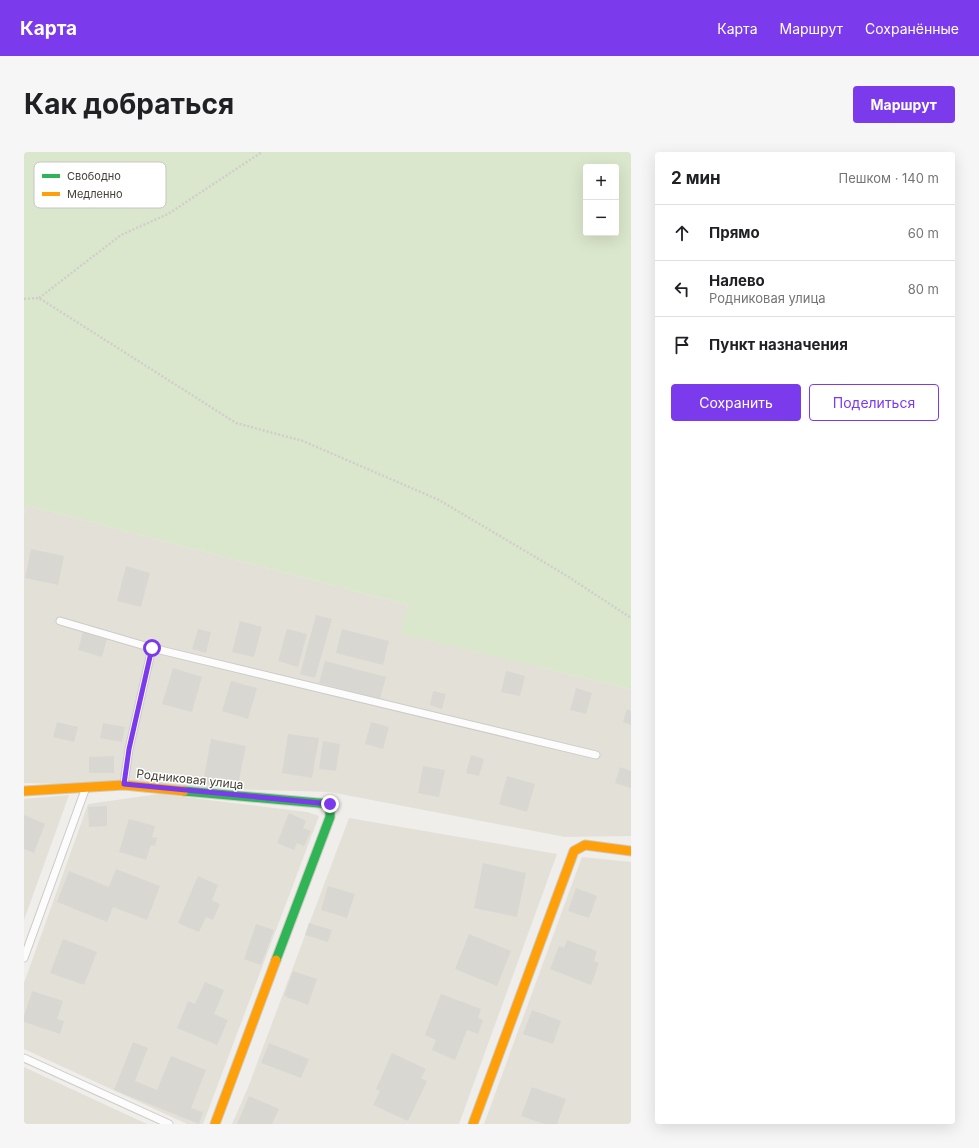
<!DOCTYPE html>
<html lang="ru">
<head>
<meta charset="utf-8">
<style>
	body { margin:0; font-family:Inter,sans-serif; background:#f6f6f6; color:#202124 }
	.controls { position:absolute; right:12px; top:12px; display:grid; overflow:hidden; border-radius:4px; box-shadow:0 4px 16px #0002 }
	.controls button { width:36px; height:36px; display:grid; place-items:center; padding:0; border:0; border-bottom:1px solid #e0e0e0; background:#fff; color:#202124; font:20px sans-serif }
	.stop { position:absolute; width:12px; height:12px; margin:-9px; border:3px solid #7c3aed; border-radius:50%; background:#fff }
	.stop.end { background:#7c3aed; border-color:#fff; box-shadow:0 1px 4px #0008 }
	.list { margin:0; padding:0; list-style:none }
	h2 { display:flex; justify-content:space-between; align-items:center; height:52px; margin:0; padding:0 16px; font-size:17px }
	h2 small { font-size:13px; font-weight:400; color:#757577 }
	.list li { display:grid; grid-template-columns:26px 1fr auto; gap:12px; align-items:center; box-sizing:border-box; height:56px; padding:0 16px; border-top:1px solid #e0e0e0 }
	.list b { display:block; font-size:15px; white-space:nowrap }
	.list p { margin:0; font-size:13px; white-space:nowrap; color:#757577 }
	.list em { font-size:13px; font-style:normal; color:#757577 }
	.actions { display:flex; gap:8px; padding:12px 16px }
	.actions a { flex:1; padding:9px 0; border:1px solid #7c3aed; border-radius:4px; text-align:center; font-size:14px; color:#7c3aed }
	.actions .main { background:#7c3aed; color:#fff }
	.icon { flex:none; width:22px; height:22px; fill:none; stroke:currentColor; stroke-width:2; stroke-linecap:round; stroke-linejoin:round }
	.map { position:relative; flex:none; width:607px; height:972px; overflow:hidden; border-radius:4px }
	header { display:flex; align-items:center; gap:24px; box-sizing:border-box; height:56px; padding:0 20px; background:#7c3aed; color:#fff }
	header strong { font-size:19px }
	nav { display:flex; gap:22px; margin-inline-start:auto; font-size:14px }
	.intro { display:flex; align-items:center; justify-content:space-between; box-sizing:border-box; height:96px; padding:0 24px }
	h1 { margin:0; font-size:28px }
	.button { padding:10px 18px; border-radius:4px; background:#7c3aed; color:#fff; font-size:14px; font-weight:700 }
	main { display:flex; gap:24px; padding:0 24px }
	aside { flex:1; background:#fff; border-radius:4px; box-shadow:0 4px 16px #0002 }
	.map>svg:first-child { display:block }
	.residential { fill:#e3e0d7 }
	.green { fill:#dbe7cc; fill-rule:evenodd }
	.building { fill:#d8d7d2 }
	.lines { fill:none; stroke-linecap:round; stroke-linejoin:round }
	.lane-casing { stroke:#cdcbc7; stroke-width:9 }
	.fast-casing { stroke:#cdcbc1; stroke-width:11 }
	.slow-casing { stroke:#cdcbc1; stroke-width:11 }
	.path { stroke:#d0cecb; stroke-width:2.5; stroke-dasharray:2 2; stroke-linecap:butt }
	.lane { stroke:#fdfcfc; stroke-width:7 }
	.fast { stroke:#30b455; stroke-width:9 }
	.slow { stroke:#ff9f0a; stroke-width:9 }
	.route { stroke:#7c3aed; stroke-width:5 }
	.labels { text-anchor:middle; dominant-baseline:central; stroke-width:3; stroke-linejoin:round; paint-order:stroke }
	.street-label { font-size:12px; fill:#443f36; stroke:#fff }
	.key { fill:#fff; stroke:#c7c5c3; stroke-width:1 }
	.key-label { font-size:11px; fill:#443f36 }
</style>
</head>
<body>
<header>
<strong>Карта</strong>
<nav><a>Карта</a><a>Маршрут</a><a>Сохранённые</a></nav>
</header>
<div class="intro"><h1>Как добраться</h1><a class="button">Маршрут</a></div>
<main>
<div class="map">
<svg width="607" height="972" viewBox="0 0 607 972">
	<rect width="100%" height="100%" fill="#efeeea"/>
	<!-- residential -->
	<g class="residential">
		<path d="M2 353 384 453 377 482 607 537V684L541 685 306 640 0 631V362Z"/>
		<path d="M135 642 283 660 295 664 179 972H163L0 897V831L64 652Z"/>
		<path d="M45 643 0 768V647Z"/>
		<path d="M325 666 533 702 435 972H208L223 938Z"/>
		<path d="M558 705 607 710V972H460Z"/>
		<path d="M0 915 123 972H0Z"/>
	</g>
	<!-- green -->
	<path class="green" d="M0 0H607V537L376 482 384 453 2 353 0 362ZM562 15H592V81H562Z"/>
	<!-- building -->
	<g class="building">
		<path d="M7 397 40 404 34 433 1 426Z"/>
		<path d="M102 414 126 421 117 455 93 449Z"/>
		<path d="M292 463 308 467 291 526 276 522Z"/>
		<path d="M216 469 238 475 230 505 208 500Z"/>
		<path d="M174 477 187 480 182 501 168 497Z"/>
		<path d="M263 477 283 482 274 515 254 509Z"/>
		<path d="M318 477 365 489 359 513 312 501Z"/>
		<path d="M59 480 83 487 78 505 54 498Z"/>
		<path d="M301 509 362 525 356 547 295 531Z"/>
		<path d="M149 516 178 525 168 560 138 552Z"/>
		<path d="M482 519 501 524 496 544 477 540Z"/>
		<path d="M207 529 233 536 224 567 198 559Z"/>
		<path d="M552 536 568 541 562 562 546 558Z"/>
		<path d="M409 539 422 542 418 557 406 553Z"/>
		<path d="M603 557 607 559V573L599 570Z"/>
		<path d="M33 570 54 575 50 590 29 585Z"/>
		<path d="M347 570 365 575 359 597 341 592Z"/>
		<path d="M79 571 101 575 98 590 76 586Z"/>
		<path d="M264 582 295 586 288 626 258 621Z"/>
		<path d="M187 587 222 594 214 633 203 631 198 635 179 631Z"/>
		<path d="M299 589 316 592 312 619 295 617Z"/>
		<path d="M447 603 460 607 455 624 442 621Z"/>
		<path d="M90 604V621H65V605Z"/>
		<path d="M399 614 421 618 415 645 394 641Z"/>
		<path d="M596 615 607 619V636L591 631Z"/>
		<path d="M483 624 511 632 503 660 475 652Z"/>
		<path d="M83 654V674L65 675 64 655Z"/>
		<path d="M265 661 282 669 279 676 287 679 280 694 273 691 270 698 253 691Z"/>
		<path d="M0 663 21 672 10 701 0 697Z"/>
		<path d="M105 667 131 674 128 685 133 686 131 694 127 693 122 708 95 700Z"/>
		<path d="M459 711 502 721 493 765 450 756Z"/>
		<path d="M92 717 136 734 123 768 89 755 83 770 33 750 45 719 85 735Z"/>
		<path d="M174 724 194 733 188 748 196 752 189 768 182 765 175 780 154 771Z"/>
		<path d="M304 734 331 742 323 766 297 758Z"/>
		<path d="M552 736 573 744 565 766 544 759Z"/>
		<path d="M285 771 308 778 304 790 281 783Z"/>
		<path d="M232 772 250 778 237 813 220 807Z"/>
		<path d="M445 782 487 799 473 834 431 817Z"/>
		<path d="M39 787 73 800 60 833 26 821Z"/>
		<path d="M543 788 573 799 570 809 575 811 567 833 526 817 535 794 540 796Z"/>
		<path d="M269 819 293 827 284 853 260 844Z"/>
		<path d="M181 830 200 838 190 862 204 868 193 893 153 876 164 849 171 852Z"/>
		<path d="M8 839 39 849 33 867 40 869 36 882 0 870V864Z"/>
		<path d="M417 842 457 857 454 866 459 868 454 882 443 878 431 908 408 898 412 888 401 883Z"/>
		<path d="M508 858 537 869 529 892 499 882Z"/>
		<path d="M109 890 124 896 111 929 133 938 147 904 182 918 167 956 179 960 175 972 90 938Z"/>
		<path d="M245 891 285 907 277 926 237 911Z"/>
		<path d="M368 901 402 917 397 926 403 929 384 969 349 953 356 939 352 937Z"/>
		<path d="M508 935 542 947 533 972H520L497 964Z"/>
		<path d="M225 944 255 957 248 972H213Z"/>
	</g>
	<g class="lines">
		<defs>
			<g id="lane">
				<path d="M36 469 128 496 572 603"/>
				<path d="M100 632 105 597 128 496"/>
				<path d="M0 806 61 638"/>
				<path d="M0 906 145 972"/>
			</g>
			<path id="fast" d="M160 639 306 652V665L252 808"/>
			<g id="slow">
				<path d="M0 639 100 633 160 639"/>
				<path d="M191 972 252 808"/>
				<path d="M449 972 550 699 561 693 607 699"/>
			</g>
		</defs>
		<!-- lane casing -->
		<use href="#lane" class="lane-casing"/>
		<!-- fast casing -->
		<use href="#fast" class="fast-casing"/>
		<!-- slow casing -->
		<use href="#slow" class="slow-casing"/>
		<!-- path -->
		<g class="path">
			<path d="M15 146 97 83 144 62 238 0"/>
			<path d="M0 147 15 146 212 271 279 289 415 348 540 422 607 466"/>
		</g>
		<!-- lane -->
		<use href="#lane" class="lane"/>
		<!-- fast -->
		<use href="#fast" class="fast"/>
		<!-- slow -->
		<use href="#slow" class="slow"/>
	</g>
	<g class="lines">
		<!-- route -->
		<path class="route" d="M128 496 105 597 100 632 306 652"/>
	</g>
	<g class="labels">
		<!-- street labels -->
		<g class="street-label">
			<text transform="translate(166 627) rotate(6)">Родниковая улица</text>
		</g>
	</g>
	<!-- legend -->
	<rect x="10" y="10" width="132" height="46" rx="6" class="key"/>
	<rect x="18" y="22" width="18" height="4" fill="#30b455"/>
	<rect x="18" y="40" width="18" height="4" fill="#ff9f0a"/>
	<g class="key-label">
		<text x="43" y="28">Свободно</text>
		<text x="43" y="46">Медленно</text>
	</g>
</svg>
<div class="controls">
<button>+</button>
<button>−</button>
</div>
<div class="stop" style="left:128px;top:496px"></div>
<div class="stop end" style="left:306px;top:652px"></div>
</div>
<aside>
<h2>2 мин<small>Пешком · 140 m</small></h2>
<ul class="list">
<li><svg class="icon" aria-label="ahead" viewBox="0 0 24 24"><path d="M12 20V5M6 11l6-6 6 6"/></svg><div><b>Прямо</b></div><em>60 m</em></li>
<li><svg class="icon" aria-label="left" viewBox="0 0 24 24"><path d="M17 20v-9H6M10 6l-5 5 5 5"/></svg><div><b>Налево</b><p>Родниковая улица</p></div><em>80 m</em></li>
<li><svg class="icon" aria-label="arrive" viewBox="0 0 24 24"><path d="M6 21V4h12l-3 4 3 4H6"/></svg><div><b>Пункт назначения</b></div></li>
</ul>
<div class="actions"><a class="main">Сохранить</a><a>Поделиться</a></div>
</aside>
</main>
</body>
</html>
